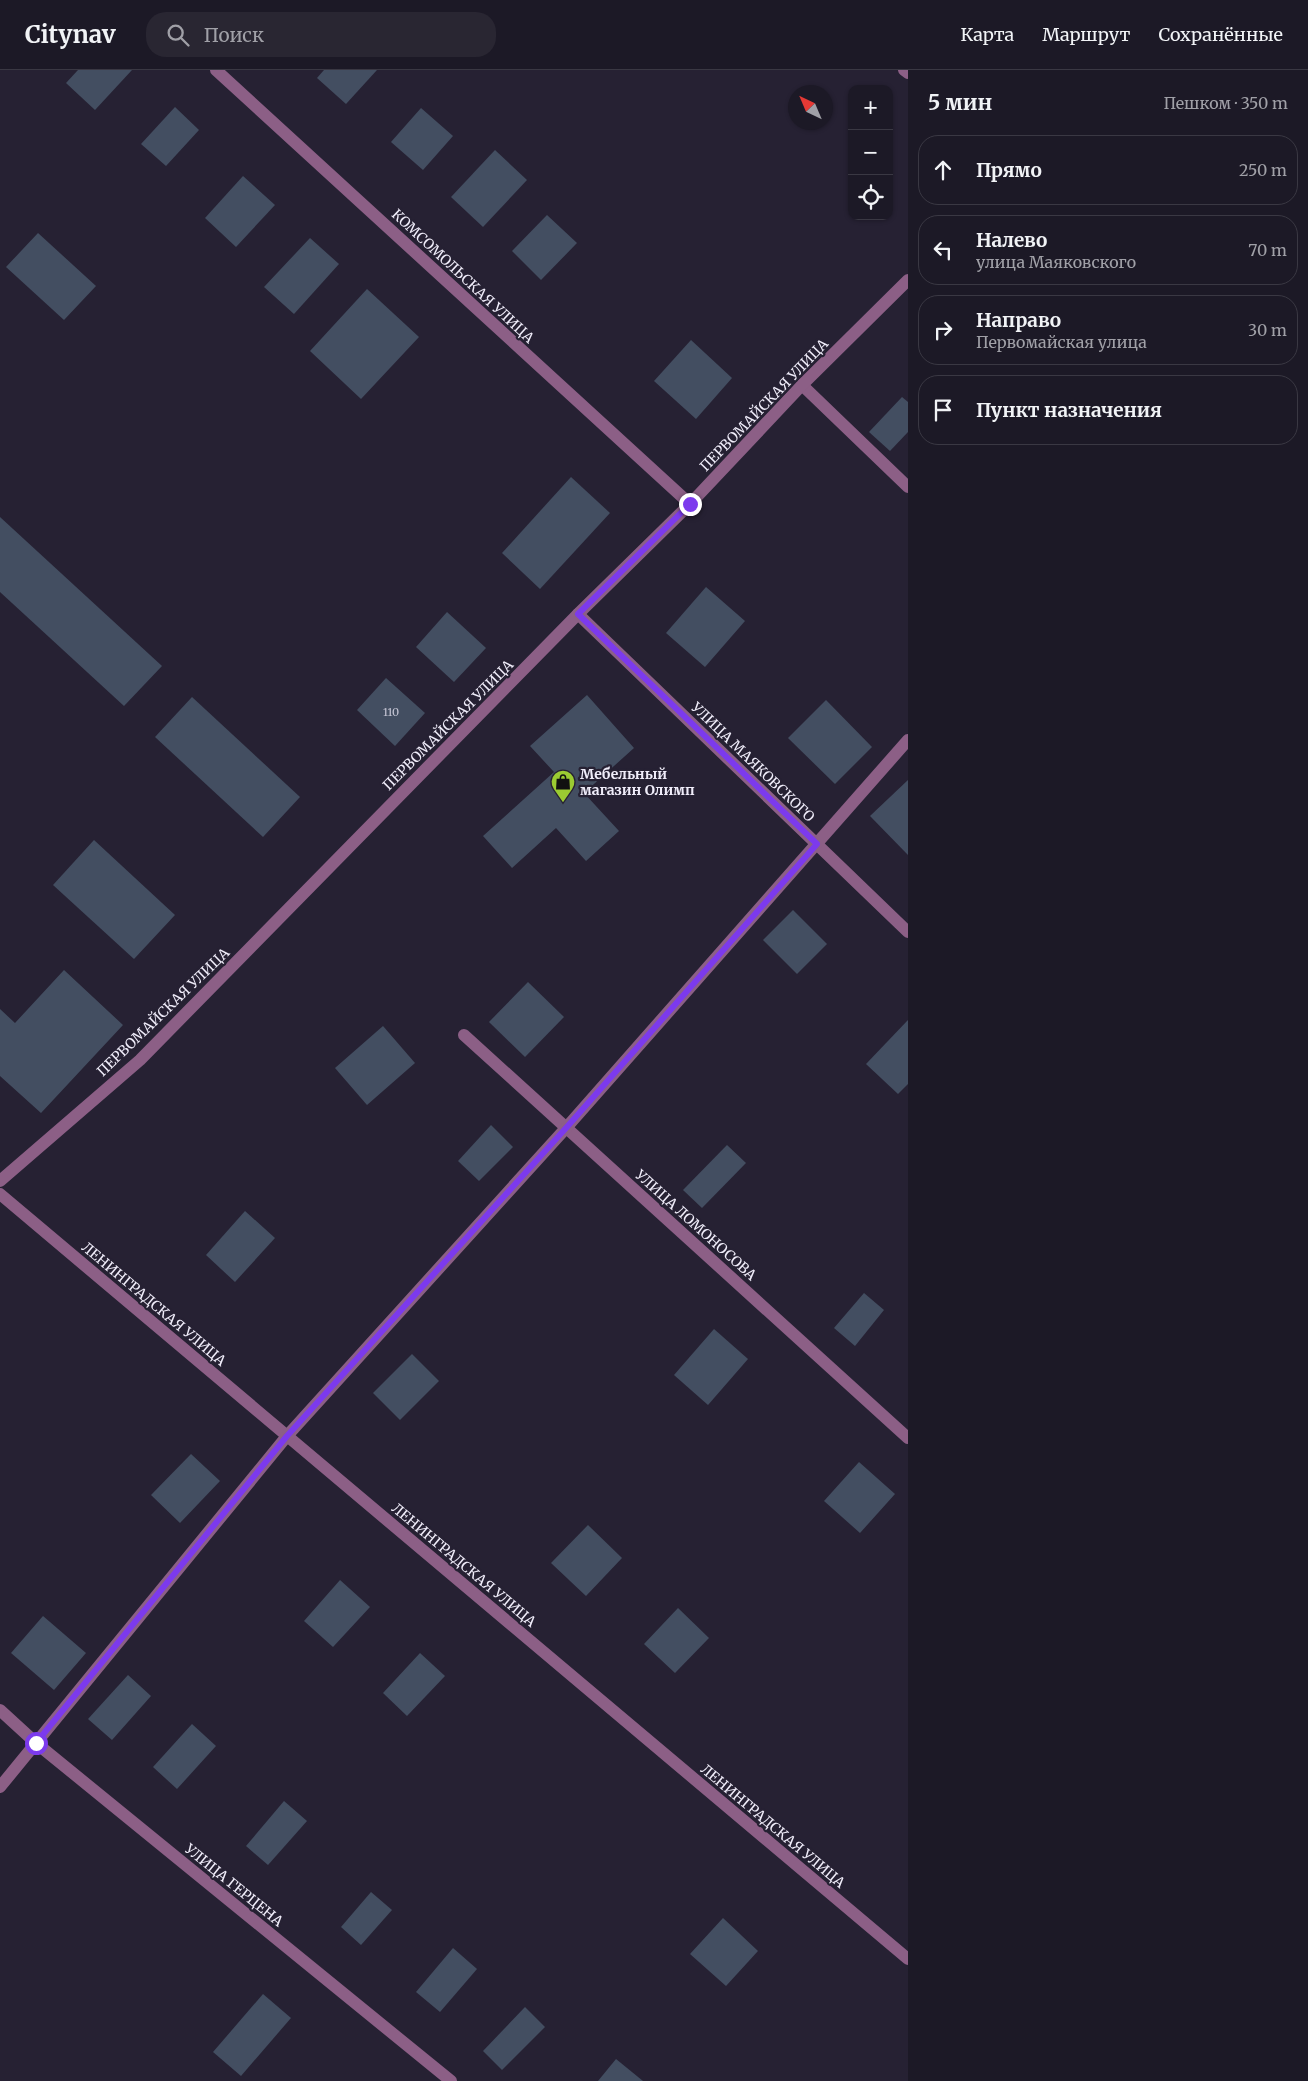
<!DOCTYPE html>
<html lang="ru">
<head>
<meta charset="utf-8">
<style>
	body { margin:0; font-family:Merriweather,serif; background:#292632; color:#f1f3f6 }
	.controls { position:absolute; right:15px; top:15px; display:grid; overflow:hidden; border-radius:10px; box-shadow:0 1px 4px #0004 }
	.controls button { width:45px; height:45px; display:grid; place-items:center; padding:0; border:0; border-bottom:1px solid #3a3843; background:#1c1926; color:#f1f3f6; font:25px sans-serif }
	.compass { position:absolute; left:788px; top:15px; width:45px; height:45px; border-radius:50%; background:#1c1926; box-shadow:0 1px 4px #0004; rotate:316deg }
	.stop { position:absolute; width:15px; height:15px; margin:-11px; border:4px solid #7c3aed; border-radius:50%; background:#fff }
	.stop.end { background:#7c3aed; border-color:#fff; box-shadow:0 1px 5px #0008 }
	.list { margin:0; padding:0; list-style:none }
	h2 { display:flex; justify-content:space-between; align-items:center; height:65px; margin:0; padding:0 20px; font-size:21px }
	h2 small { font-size:16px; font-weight:400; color:#a0a0a7 }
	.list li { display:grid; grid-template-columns:32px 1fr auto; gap:15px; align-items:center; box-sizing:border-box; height:70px; margin:0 10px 10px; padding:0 10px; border:1px solid #3a3843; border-radius:20px }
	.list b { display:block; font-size:19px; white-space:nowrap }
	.list p { margin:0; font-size:16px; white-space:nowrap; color:#a0a0a7 }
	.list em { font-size:16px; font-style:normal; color:#a0a0a7 }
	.icon { flex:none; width:28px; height:28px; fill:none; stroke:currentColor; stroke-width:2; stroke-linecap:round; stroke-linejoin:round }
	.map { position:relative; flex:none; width:908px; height:2011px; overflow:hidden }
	header { display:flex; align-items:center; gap:30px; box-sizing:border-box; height:70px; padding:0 25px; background:#1c1926; border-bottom:1px solid #3a3843 }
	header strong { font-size:24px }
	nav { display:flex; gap:28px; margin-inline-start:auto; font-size:18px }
	.search { width:350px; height:45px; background:#292632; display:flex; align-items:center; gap:12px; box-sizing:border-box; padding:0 18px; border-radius:20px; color:#a0a0a7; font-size:19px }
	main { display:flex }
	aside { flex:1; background:#1c1926 }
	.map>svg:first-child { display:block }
	.building { fill:#434e61 }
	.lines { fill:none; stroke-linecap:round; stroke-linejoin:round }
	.minor { stroke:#8c5f86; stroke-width:12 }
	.route { stroke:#7c3aed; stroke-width:6 }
	.labels { text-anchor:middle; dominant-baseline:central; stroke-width:4.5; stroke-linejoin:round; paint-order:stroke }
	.number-label { font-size:11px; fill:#c5c5d4 }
	.street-label { font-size:14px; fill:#f0edfa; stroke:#262133 }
	.poi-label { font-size:14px; font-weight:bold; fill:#f0edfa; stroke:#262133; text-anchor:start }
</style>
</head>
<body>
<header>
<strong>Citynav</strong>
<div class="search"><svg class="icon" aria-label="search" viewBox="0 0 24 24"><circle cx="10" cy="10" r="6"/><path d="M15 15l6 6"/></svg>Поиск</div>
<nav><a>Карта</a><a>Маршрут</a><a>Сохранённые</a></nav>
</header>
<main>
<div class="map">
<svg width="908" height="2011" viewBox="0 0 908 2011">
	<rect width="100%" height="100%" fill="#262133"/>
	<!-- building -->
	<g class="building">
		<path d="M78 0H132L95 40 66 13Z"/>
		<path d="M324 0H377L346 34 317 8Z"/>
		<path d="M175 37 199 60 166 96 141 74Z"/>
		<path d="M421 38 453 66 423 100 391 72Z"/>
		<path d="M495 80 527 110 483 157 451 127Z"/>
		<path d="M243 106 275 135 236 177 205 148Z"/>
		<path d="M547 145 577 173 541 210 512 181Z"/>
		<path d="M38 163 96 216 64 250 6 197Z"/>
		<path d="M310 168 339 194 294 244 264 217Z"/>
		<path d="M367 219 419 267 361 329 310 281Z"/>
		<path d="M691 270 732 308 696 349 654 311Z"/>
		<path d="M902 327 908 332V362L890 381 869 362Z"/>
		<path d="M571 407 610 443 540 519 502 483Z"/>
		<path d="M0 447 162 596 124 636 0 522Z"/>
		<path d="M706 517 745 551 705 597 666 563Z"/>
		<path d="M447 542 486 578 454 612 416 577Z"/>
		<path d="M386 608 425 643 395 676 357 640Z"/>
		<path d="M587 625 634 678 584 723 619 761 586 791 556 758 512 798 483 766 554 702 530 676Z"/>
		<path d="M192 627 300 727 263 767 155 667Z"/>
		<path d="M826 630 872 677 835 714 788 668Z"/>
		<path d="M908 710V785L870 746Z"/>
		<path d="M94 770 175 845 134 889 53 815Z"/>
		<path d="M793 840 827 874 797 904 763 870Z"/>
		<path d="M64 900 123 955 41 1043 0 1006V939L15 953Z"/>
		<path d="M528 912 564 947 525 987 489 952Z"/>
		<path d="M908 950V1014L898 1024 866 994Z"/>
		<path d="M383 956 415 993 367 1035 335 998Z"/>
		<path d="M491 1055 513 1077 479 1111 458 1091Z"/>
		<path d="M727 1075 746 1093 702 1138 683 1120Z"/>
		<path d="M245 1141 275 1168 235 1212 206 1185Z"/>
		<path d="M864 1223 884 1240 855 1276 834 1258Z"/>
		<path d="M714 1259 748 1289 708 1335 674 1305Z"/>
		<path d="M412 1284 439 1311 400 1350 373 1323Z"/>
		<path d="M191 1384 220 1411 180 1453 151 1425Z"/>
		<path d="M859 1392 895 1424 860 1463 824 1431Z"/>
		<path d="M588 1455 622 1488 586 1526 551 1493Z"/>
		<path d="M340 1510 370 1537 333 1577 304 1551Z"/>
		<path d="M678 1538 709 1568 675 1603 644 1574Z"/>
		<path d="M43 1546 86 1583 54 1620 11 1583Z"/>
		<path d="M420 1583 445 1606 407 1646 383 1623Z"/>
		<path d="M128 1605 151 1626 112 1670 88 1649Z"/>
		<path d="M192 1654 216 1676 177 1719 153 1697Z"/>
		<path d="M284 1731 307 1751 268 1795 246 1776Z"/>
		<path d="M371 1822 392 1840 361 1875 341 1857Z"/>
		<path d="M723 1848 758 1881 726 1916 690 1884Z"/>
		<path d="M453 1878 477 1899 440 1942 416 1922Z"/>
		<path d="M263 1924 291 1948 241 2006 213 1982Z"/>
		<path d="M525 1937 545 1957 502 2000 483 1981Z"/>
		<path d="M616 1989 643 2011H598Z"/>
	</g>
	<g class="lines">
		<!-- minor -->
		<g class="minor">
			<path d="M216 0 690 434"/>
			<path d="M904 0 908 3"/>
			<path d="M802 315 908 417"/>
			<path d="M578 544 908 862"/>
			<path d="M464 965 908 1368"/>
			<path d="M0 1111 140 990 578 544 690 434 802 315 908 210"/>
			<path d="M0 1124 908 1889"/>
			<path d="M0 1640 36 1673 451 2011"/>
			<path d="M0 1717 287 1366 566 1058 908 670"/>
		</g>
	</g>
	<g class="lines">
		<!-- route -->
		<path class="route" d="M36 1673 287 1366 566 1058 817 774 578 544 690 434"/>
	</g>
	<!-- icons -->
	<defs>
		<symbol id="shop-pin" viewBox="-11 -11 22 30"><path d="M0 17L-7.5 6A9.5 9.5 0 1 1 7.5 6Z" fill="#9bcb32" stroke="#262133"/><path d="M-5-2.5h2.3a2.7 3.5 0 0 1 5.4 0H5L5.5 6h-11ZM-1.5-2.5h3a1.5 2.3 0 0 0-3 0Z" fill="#111"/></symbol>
	</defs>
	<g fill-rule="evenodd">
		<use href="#shop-pin" x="549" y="698" width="28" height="38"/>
	</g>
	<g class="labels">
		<!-- number labels -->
		<g class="number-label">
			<text x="391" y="642">110</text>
		</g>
		<!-- street labels -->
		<g class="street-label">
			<text transform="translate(463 206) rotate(43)">КОМСОМОЛЬСКАЯ УЛИЦА</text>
			<text transform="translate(764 335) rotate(-46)">ПЕРВОМАЙСКАЯ УЛИЦА</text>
			<text transform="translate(448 655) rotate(-45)">ПЕРВОМАЙСКАЯ УЛИЦА</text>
			<text transform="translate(753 692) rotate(44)">УЛИЦА МАЯКОВСКОГО</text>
			<text transform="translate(163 942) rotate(-44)">ПЕРВОМАЙСКАЯ УЛИЦА</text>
			<text transform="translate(696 1155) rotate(42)">УЛИЦА ЛОМОНОСОВА</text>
			<text transform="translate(154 1234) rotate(40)">ЛЕНИНГРАДСКАЯ УЛИЦА</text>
			<text transform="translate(464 1495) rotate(40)">ЛЕНИНГРАДСКАЯ УЛИЦА</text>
			<text transform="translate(773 1756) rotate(40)">ЛЕНИНГРАДСКАЯ УЛИЦА</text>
			<text transform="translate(234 1815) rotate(39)">УЛИЦА ГЕРЦЕНА</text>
		</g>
		<!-- poi labels -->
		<g class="poi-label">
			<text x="580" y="704">Мебельный<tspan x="580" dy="16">магазин Олимп</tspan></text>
		</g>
	</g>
</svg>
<div class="controls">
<button>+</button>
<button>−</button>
<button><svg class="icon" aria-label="locate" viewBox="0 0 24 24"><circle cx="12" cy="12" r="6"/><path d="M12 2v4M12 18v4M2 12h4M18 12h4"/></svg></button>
</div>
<svg class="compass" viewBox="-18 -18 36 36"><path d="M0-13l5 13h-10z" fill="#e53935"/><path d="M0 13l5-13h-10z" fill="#a0a0a7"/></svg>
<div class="stop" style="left:36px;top:1673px"></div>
<div class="stop end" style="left:690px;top:434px"></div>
</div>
<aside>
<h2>5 мин<small>Пешком · 350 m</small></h2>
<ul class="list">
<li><svg class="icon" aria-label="ahead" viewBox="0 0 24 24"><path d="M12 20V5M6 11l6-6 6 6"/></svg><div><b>Прямо</b></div><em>250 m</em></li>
<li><svg class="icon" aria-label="left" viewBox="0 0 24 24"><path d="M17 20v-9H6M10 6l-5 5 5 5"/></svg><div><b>Налево</b><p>улица Маяковского</p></div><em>70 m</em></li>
<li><svg class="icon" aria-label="right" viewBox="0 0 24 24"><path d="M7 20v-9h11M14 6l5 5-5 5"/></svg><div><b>Направо</b><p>Первомайская улица</p></div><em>30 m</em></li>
<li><svg class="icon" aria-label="arrive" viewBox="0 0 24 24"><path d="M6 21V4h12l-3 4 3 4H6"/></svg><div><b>Пункт назначения</b></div></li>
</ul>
</aside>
</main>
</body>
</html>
